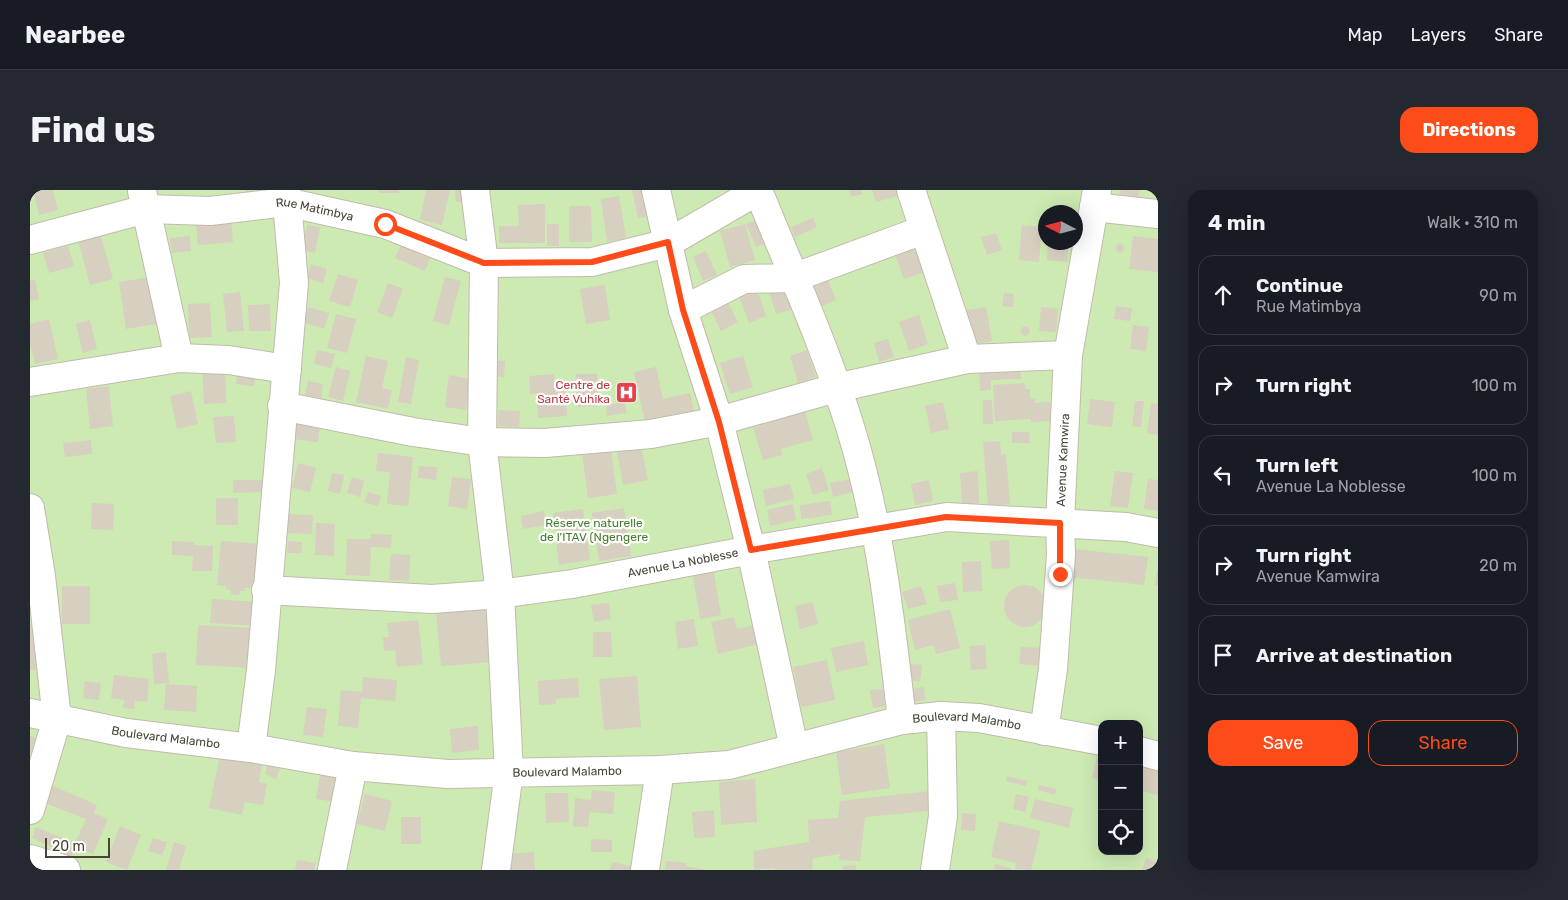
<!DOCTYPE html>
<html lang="en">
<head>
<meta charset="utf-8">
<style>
	body { margin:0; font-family:Rubik,sans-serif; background:#242831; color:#f1f3f6 }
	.controls { position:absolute; right:15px; bottom:15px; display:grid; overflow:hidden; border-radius:10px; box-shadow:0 5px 20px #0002 }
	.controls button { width:45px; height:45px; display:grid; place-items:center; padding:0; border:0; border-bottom:1px solid #363941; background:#171b24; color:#f1f3f6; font:25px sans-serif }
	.compass { position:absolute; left:1008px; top:15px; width:45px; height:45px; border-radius:50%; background:#171b24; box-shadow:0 5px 20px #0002; rotate:276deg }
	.scale { position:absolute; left:15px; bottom:12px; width:65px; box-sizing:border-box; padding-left:5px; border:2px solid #494438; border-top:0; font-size:14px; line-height:18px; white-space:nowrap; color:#494438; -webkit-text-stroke:4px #fff; paint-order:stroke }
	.stop { position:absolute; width:15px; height:15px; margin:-11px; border:4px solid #fd4c1a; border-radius:50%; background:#fff }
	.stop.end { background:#fd4c1a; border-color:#fff; box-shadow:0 1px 5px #0008 }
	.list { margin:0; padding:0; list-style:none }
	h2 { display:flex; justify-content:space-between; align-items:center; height:65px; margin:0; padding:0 20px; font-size:21px }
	h2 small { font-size:16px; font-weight:400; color:#9ea1a6 }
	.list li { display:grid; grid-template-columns:32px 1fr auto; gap:15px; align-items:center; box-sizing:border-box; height:80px; margin:0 10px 10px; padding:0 10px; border:1px solid #363941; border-radius:15px }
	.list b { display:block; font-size:19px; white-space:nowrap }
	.list p { margin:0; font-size:16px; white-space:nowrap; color:#9ea1a6 }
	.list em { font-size:16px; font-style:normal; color:#9ea1a6 }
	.actions { display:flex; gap:10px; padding:15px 20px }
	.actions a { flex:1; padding:11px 0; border:1px solid #fd4c1a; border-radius:15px; text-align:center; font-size:18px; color:#fd4c1a }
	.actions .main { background:#fd4c1a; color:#fff }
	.icon { flex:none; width:28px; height:28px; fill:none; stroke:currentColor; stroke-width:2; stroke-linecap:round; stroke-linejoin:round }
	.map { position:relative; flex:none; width:1128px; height:680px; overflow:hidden; border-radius:15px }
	header { display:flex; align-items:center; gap:30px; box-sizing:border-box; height:70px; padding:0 25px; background:#171b24; border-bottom:1px solid #363941 }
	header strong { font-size:24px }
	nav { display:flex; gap:28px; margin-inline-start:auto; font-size:18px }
	.intro { display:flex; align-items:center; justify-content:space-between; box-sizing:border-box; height:120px; padding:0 30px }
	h1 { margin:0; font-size:35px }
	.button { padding:12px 22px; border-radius:15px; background:#fd4c1a; color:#fff; font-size:18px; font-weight:700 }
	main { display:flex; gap:30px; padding:0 30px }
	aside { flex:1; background:#171b24; border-radius:15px; box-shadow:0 5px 20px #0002 }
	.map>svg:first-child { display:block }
	.green { fill:#cdeab3; fill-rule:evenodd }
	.building { fill:#d7cfbf }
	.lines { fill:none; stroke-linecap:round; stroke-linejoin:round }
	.minor-casing { stroke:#c1bbac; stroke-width:30 }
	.minor { stroke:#fff; stroke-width:28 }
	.route { stroke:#fd4c1a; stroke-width:6 }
	.labels { text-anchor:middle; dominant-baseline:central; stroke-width:4.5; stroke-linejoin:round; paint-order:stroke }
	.street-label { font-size:12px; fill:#494438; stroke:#fff }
	.health-label { font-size:12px; fill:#be3a42; stroke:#fff; text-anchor:end }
	.park-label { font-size:12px; fill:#437d29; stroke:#fff }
</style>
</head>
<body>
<header>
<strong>Nearbee</strong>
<nav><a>Map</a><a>Layers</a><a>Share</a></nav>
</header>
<div class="intro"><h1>Find us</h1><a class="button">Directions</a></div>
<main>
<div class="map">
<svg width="1128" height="680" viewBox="0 0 1128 680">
	<rect width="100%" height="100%" fill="#f5f3ea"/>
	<!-- green -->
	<path class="green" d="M0 0H1128V680H0ZM1016 22H1046V52H1016ZM1072 534H1109V661H1072Z"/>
	<!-- building -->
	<g class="building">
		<path d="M3 0H23L28 20 9 25Z"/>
		<path d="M215 0H231V1L216 3Z"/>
		<path d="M348 0H369V3H349Z"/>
		<path d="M396 0H420L412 35 390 30Z"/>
		<path d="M425 0H436L437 12H426Z"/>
		<path d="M602 0H617L623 25 608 28Z"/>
		<path d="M819 0H831L832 4 821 7Z"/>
		<path d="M842 0H867L868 6 846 12Z"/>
		<path d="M1091 0H1110L1108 8 1090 4Z"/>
		<path d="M589 6 596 48 577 52 571 9Z"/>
		<path d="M515 14V53H469V36H489L488 15Z"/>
		<path d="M539 16H561L562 52H539Z"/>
		<path d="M783 28 787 37 765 47 761 37Z"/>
		<path d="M201 29 203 52 168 55 166 33Z"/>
		<path d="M729 29 739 52 726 57 716 34Z"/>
		<rect x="517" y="34" width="12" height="22"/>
		<path d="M715 34 725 70 700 77 690 41Z"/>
		<path d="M277 35 290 37 285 63 272 60Z"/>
		<path d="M992 35 1012 37 1009 72 989 70Z"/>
		<path d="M70 43 83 89 60 95 48 50Z"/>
		<path d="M966 43 972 60 957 65 951 47Z"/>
		<path d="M160 46 161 61 141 63 140 48Z"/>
		<path d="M1103 46 1128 49V82L1099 79Z"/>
		<path d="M1018 52H1039L1037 72 1017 70Z"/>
		<path d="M886 54 895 82 874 89 864 62Z"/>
		<circle cx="1090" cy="58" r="4"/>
		<path d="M371 55 400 68 395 81 365 68Z"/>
		<path d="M38 56 44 76 19 83 13 63Z"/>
		<path d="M676 61 687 85 673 91 663 67Z"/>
		<path d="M281 74 297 79 293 93 277 88Z"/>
		<path d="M794 81 806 110 790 117 778 88Z"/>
		<path d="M308 84 328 90 320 117 299 111Z"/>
		<path d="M121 87 127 134 96 139 89 92Z"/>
		<path d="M415 87 431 91 419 135 403 131Z"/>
		<path d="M5 90 9 109 0 111V91Z"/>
		<path d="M358 93 373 99 362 128 347 122Z"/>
		<path d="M756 94 764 119 746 124 738 99Z"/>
		<path d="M575 95 580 130 556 134 550 99Z"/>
		<path d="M727 99 736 126 719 133 709 106Z"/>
		<path d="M210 102 214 141 197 142 193 104Z"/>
		<path d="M974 103 984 104 983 117 972 116Z"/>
		<path d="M695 106 708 132 691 141 678 114Z"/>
		<path d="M180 113 182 147 159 148 158 114Z"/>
		<path d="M240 114 241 141H219L218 115Z"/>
		<path d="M1086 116 1102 118 1100 131 1084 129Z"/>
		<path d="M278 117 299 123 294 139 273 132Z"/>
		<path d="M956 117 962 151 943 154 937 120Z"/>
		<path d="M1011 117 1028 119 1026 142 1009 141Z"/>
		<path d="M306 124 326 129 317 163 297 158Z"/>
		<path d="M889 125 898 154 879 161 869 132Z"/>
		<path d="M19 129 28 169 5 174 0 153V134Z"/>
		<path d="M60 130 67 159 53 163 46 134Z"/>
		<path d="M1103 135 1119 137 1116 161 1100 159Z"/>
		<circle cx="995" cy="141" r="4.5"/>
		<path d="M858 149 864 167 849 172 844 153Z"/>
		<path d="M287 160 305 164 301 178 284 174Z"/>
		<path d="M777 160 786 187 768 193 760 166Z"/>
		<path d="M336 166 358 171 352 198 362 200 358 219 326 212Z"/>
		<path d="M713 166 723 197 700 204 690 173Z"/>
		<path d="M376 167 389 170 381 214 368 212Z"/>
		<path d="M465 170 475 171 474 187 465 186Z"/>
		<path d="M172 175H195L196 213 174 214Z"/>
		<path d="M990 175 991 189 961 190V200L950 201 949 176Z"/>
		<path d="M306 177 320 181 313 211 298 207Z"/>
		<path d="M626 177 633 209 660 203 664 221 615 232 604 182Z"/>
		<path d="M208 178 226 181 224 196 206 194Z"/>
		<path d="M524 184 525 202 536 201 537 226 508 228 506 203 500 204 499 186Z"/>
		<path d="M546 184H567L568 216 547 217Z"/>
		<path d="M419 185 441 189 436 220 415 217Z"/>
		<path d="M278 191 293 194 291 208 275 205Z"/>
		<path d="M995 193V199H1000V209L1005 208V213L1020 212 1021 231 1001 232V229L965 231 963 195Z"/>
		<path d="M79 196 83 236 60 239 56 199Z"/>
		<path d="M161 201 168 234 147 239 140 206Z"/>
		<path d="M1060 209 1085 212 1082 237 1057 234Z"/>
		<path d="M953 210H962L963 234H953Z"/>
		<path d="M1105 211H1114L1111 237 1102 236Z"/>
		<path d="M595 212 596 223 577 226 576 215Z"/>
		<path d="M913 212 919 239 901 243 895 216Z"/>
		<path d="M1121 213 1128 214V245L1117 243Z"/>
		<path d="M469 220 490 221 489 237 468 236Z"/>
		<path d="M775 221 783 250 751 259 752 265 733 270 723 238Z"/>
		<path d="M204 226 206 252 186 253 183 227Z"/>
		<path d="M265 230 290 233 288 252 264 249Z"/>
		<path d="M982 242H999L1000 253H982Z"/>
		<path d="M61 250 62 264 35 267 33 253Z"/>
		<path d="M970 251 971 265 976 264 980 314 958 316 953 252Z"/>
		<path d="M610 252 618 290 593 295 586 257Z"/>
		<path d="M581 259 587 304 558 308 552 263Z"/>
		<path d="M348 263 383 267 378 316 357 314 360 282 346 281Z"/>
		<path d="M268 273 286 278 280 302 262 298Z"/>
		<path d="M389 276 407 277 406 290 388 288Z"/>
		<path d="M792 278 799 300 783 305 776 284Z"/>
		<path d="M948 281 949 313 932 314 930 283Z"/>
		<path d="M1085 281 1103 283 1098 318 1080 316Z"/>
		<path d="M302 283 314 285 310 304 298 301Z"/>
		<path d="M322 287 334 291 330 307 317 303Z"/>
		<path d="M422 287 441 289 437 319 418 316Z"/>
		<path d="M826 288 829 301 803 307 800 293Z"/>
		<path d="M1118 289 1128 290V321L1114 319Z"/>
		<path d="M203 290H234V302L203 303Z"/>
		<path d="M899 290 903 311 885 315 881 294Z"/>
		<path d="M760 294 764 309 736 316 733 300Z"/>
		<path d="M338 302 351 306 348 316 334 312Z"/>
		<rect x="186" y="308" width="22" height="27"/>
		<path d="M800 311 802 325 771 329 770 315Z"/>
		<path d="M62 313 84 314 83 340 61 339Z"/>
		<path d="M763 314 766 330 740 336 737 320Z"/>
		<path d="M594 318 601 366 569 371 562 323Z"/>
		<path d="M553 319 560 370 529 375 523 323Z"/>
		<path d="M514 321 516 335 493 339 491 326Z"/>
		<path d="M254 324 283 325 282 344 253 343Z"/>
		<path d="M286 333 305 334 304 366 285 365Z"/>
		<path d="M341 344 362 345 361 358 341 357 340 386 316 385 317 349H341Z"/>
		<path d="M979 350 980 378 962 379 960 351Z"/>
		<path d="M142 351 164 352V355L183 356 182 381H162L163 366 142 365Z"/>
		<path d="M191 351 229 354 225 399 215 398V401H210L209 405 201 404V400L196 399 197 396 187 395Z"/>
		<path d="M258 351 272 352V363H257Z"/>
		<path d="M1044 359 1118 367 1114 395 1041 387Z"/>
		<path d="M361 364 380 365 379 391 359 390Z"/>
		<path d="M951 371 952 401 933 402 932 372Z"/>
		<path d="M683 377 691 425 670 429 662 381Z"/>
		<path d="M1127 380H1128V396L1125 395Z"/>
		<path d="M925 393 928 410 910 412 907 396Z"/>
		<circle cx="995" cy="416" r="21"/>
		<rect x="32" y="396" width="28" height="38"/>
		<path d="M891 396 897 414 878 419 872 402Z"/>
		<path d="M182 409 228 412 226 436 180 433Z"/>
		<path d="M783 412 788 434 770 439 765 416Z"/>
		<path d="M579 413 581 429 564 432 561 415Z"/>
		<path d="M459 418 463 472 411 476 406 423Z"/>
		<path d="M920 419 930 458 906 464 904 455 885 460 878 430Z"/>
		<path d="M704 427 707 439 728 434 733 453 688 464 681 432Z"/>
		<path d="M664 429 668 456 648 459 645 432Z"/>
		<path d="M388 430 393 474 367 477 365 460 354 461 353 447H359L357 433Z"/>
		<path d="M0 435H6L10 480H0Z"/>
		<path d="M168 435 226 438 224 478 166 475Z"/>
		<path d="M563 442H581L582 467H563Z"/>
		<path d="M834 451 838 475 806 482 801 458Z"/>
		<path d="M955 455 957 479 941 480 939 456Z"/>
		<path d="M991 457 1015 458 1013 476 989 474Z"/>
		<path d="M136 462 139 493 124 494 122 464Z"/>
		<path d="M797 470 805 510 771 517 763 477Z"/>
		<path d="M881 474 892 475 890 491 880 490Z"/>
		<path d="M84 485 119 489 117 512 105 511 104 519 93 518 94 510 81 508Z"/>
		<path d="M607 486 611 537 574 540 569 489Z"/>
		<path d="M333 487 367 490 365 511 331 508 328 538 308 536 311 500 332 502Z"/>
		<path d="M548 488 549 507 526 509V514L509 515 508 491Z"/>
		<path d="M55 491 71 493 69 510 53 508Z"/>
		<path d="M136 494 167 496 166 522 134 520Z"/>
		<path d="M894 497 895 510 880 513 878 500Z"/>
		<path d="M853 499 855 516 843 518 840 500Z"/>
		<path d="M277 517 297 519 293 547 273 545Z"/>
		<path d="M448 536 449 560 422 563 420 539Z"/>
		<path d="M0 546 6 548 0 565Z"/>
		<path d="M854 554 860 598 812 605 806 562Z"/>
		<path d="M190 565 232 574 229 592 237 594 233 615 215 612 212 625 179 618Z"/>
		<path d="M1067 566 1072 567V591L1062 588Z"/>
		<path d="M239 571 251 575 246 589 235 584Z"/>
		<path d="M1109 577 1128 581V605L1109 600Z"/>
		<path d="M290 585 310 588 306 612 286 609Z"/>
		<path d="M977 586 997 591 996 596 976 591Z"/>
		<path d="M725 589 727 632 691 635 689 592Z"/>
		<path d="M1009 595 1026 599 1025 605 1008 600Z"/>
		<path d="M23 596 67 615 64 623 78 629 63 664 44 656 42 667 2 648 6 637 45 653 56 629 15 613Z"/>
		<path d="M562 600 585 602 583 624 560 622 558 637 543 636 545 608 561 610Z"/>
		<path d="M909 600V620L835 627 830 671 809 670 810 664 783 668 782 680H745V678L724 680 723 661 779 652 778 630 808 628 810 611Z"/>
		<path d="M515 603H538L539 632 516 633Z"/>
		<path d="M335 604 362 611 355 641 327 634Z"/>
		<path d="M986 604 999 607 995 622 983 619Z"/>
		<path d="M1005 609 1043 618 1039 638 1000 628Z"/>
		<path d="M684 620 685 647 664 648 662 622Z"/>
		<path d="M932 623 946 624 945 641 931 640Z"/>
		<rect x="371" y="627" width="20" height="27"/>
		<path d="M969 631 1011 641 1001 680 985 679 986 673 961 667Z"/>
		<path d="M90 636 111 645 97 680 76 672Z"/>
		<path d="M123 648 137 652 132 665 118 661Z"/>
		<path d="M561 649 582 650V662H561Z"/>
		<path d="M144 652 156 656 149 680H136Z"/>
		<path d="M504 662 505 680H478L477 664Z"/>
		<path d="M1117 668 1128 673V680H1112Z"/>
		<path d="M267 670 286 673 284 680H265Z"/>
		<path d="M636 671 656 673V676L677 680H635Z"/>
		<path d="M582 672 604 677 603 680H580Z"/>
		<path d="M965 674 981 678V680H964Z"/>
		<path d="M826 675V680H813V676Z"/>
	</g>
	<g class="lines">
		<defs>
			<g id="minor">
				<path d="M445 0 454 73 452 252 470 404 479 582 466 680"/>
				<path d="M626 0 653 120 689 231 721 360 764 558"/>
				<path d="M728 0C760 79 796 158 821 240 850 334 861 433 872 530"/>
				<path d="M881 0 937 169"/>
				<path d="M112 1 149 168"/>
				<path d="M1064 17 1128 24"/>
				<path id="s1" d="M0 50 116 19 180 21 256 12 355 34 454 73 562 72 638 53 729 0"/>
				<path d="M653 120 714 89 763 88 893 40"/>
				<path d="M0 192 149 168 198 170 257 179"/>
				<path d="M252 216 383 242 452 252 515 253 621 244 689 231 806 198 937 169 1038 165"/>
				<path d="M0 318 11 386 27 529 0 620"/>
				<path id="s2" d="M236 400 402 409 470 404 542 394 721 360 917 327 1096 337 1128 343"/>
				<path id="s3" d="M0 523 96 543 221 558 323 576 418 584 630 580 699 575 872 530 911 526 949 528 1072 551"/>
				<path id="s4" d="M1014 541 1023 479 1031 364 1030 333 1038 165 1067 0"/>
				<path d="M221 558 231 480 264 93 256 0"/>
				<path d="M1109 561 1128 566"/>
				<path d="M0 669 36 680"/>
				<path d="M302 680 323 576"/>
				<path d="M615 680 630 580"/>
				<path d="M905 680 913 626 911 526"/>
			</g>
		</defs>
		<!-- minor casing -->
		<use href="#minor" class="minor-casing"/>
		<!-- minor -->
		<use href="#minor" class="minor"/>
	</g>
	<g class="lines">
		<!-- route -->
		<path class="route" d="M355 34 454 73 562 72 638 52 653 120 689 232 721 360 916 327 1030 333V384"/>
	</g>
	<!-- icons -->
	<defs>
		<symbol id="hospital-square" viewBox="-11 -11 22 22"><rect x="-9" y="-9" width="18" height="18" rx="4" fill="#e0444e" stroke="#fff"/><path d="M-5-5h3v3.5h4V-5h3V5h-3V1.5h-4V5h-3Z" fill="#fff"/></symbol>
	</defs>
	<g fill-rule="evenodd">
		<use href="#hospital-square" x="584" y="190" width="25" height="25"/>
	</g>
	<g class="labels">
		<!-- street labels -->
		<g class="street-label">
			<text stroke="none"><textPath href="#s1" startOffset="290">Rue Matimbya</textPath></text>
			<text stroke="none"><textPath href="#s4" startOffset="272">Avenue Kamwira</textPath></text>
			<text stroke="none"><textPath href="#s2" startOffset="420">Avenue La Noblesse</textPath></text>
			<text stroke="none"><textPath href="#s3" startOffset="948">Boulevard Malambo</textPath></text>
			<text stroke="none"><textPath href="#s3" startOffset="138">Boulevard Malambo</textPath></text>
			<text stroke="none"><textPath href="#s3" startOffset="542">Boulevard Malambo</textPath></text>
		</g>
		<!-- health labels -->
		<g class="health-label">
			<text x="580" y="195">Centre de<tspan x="580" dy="14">Santé Vuhika</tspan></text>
		</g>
		<!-- park labels -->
		<g class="park-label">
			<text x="564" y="333">Réserve naturelle<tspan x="564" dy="14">de l'ITAV (Ngengere</tspan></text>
		</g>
	</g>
</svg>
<div class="controls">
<button>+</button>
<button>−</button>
<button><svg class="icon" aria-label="locate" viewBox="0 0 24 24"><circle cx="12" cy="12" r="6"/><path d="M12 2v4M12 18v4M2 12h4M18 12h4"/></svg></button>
</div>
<svg class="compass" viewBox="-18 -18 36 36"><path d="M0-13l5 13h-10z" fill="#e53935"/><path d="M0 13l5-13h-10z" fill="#9ea1a6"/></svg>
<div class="scale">20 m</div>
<div class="stop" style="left:355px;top:34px"></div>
<div class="stop end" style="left:1030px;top:384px"></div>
</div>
<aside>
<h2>4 min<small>Walk · 310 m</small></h2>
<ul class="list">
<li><svg class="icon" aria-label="ahead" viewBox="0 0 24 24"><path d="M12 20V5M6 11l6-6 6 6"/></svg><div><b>Continue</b><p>Rue Matimbya</p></div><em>90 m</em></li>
<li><svg class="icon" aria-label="right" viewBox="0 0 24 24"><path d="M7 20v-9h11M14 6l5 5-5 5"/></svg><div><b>Turn right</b></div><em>100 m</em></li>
<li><svg class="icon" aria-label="left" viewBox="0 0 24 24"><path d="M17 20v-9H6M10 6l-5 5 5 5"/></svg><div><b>Turn left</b><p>Avenue La Noblesse</p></div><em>100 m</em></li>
<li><svg class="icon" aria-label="right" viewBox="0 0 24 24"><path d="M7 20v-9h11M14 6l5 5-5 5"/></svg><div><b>Turn right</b><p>Avenue Kamwira</p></div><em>20 m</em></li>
<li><svg class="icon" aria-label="arrive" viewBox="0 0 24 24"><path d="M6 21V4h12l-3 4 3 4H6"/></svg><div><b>Arrive at destination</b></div></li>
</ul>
<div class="actions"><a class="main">Save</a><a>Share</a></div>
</aside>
</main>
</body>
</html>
